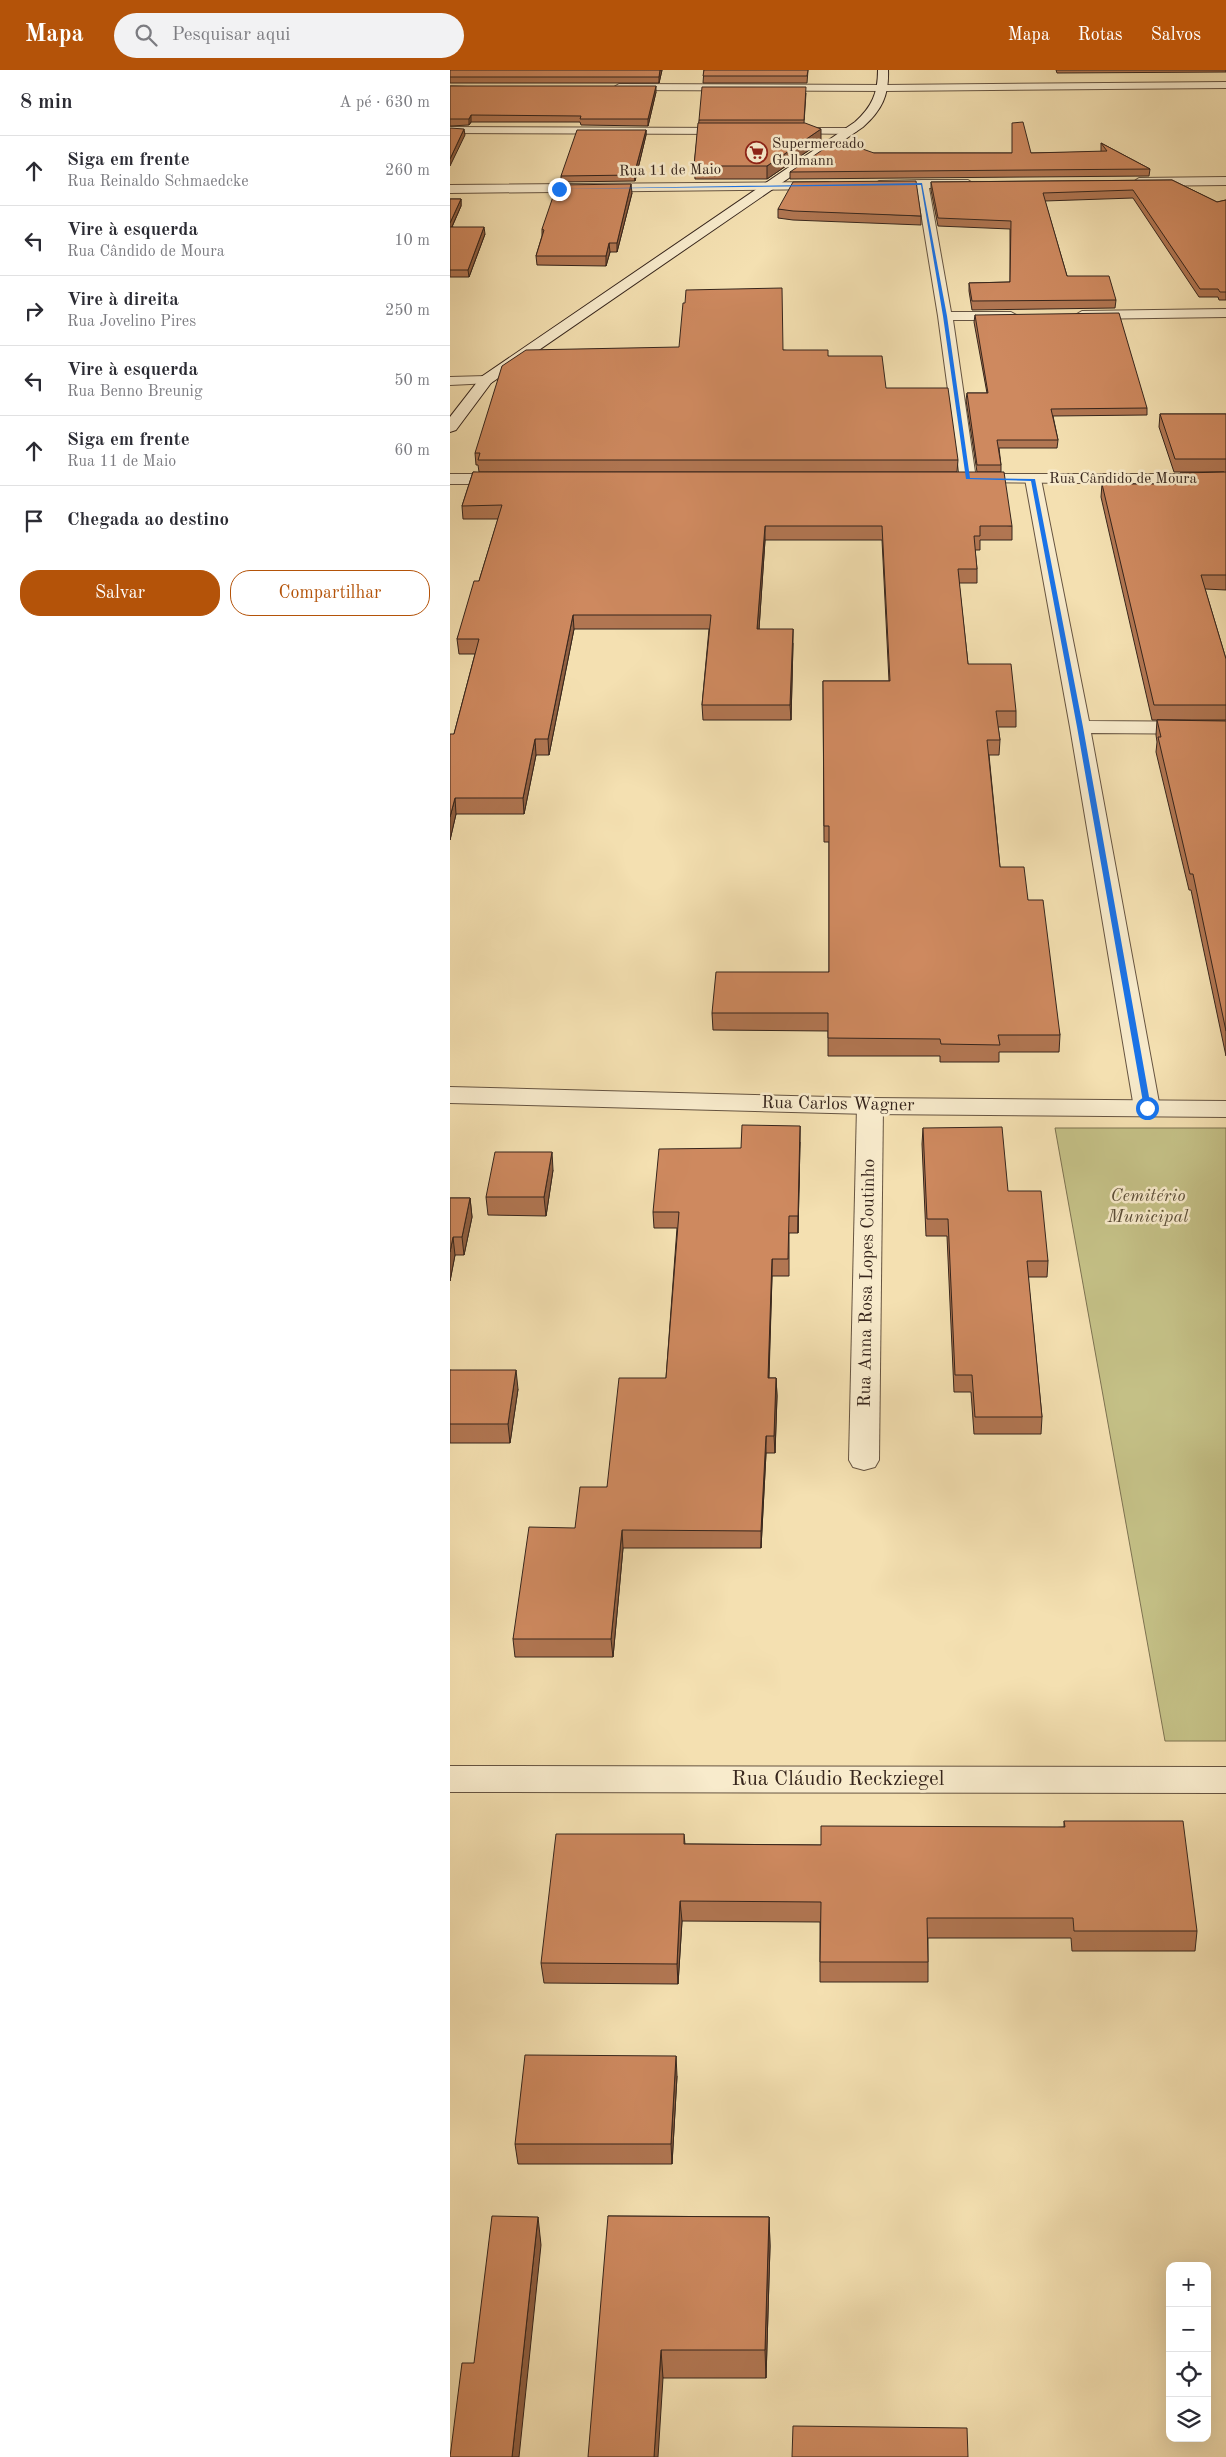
<!DOCTYPE html>
<html lang="pt">
<head>
<meta charset="utf-8">
<style>
	body { margin:0; font-family:"Old Standard TT",serif; background:#f2f2f3; color:#2b2b33 }
	.controls { position:absolute; right:15px; bottom:15px; display:grid; overflow:hidden; border-radius:10px; box-shadow:0 5px 20px #0002 }
	.controls button { width:45px; height:45px; display:grid; place-items:center; padding:0; border:0; border-bottom:1px solid #e1e1e2; background:#fff; color:#2b2b33; font:25px sans-serif }
	.stop { position:absolute; width:15px; height:15px; margin:-11px; border:4px solid #1a73e8; border-radius:50%; background:#fff }
	.stop.end { background:#1a73e8; border-color:#fff; box-shadow:0 1px 5px #0008 }
	.list { margin:0; padding:0; list-style:none }
	h2 { display:flex; justify-content:space-between; align-items:center; height:65px; margin:0; padding:0 20px; font-size:21px }
	h2 small { font-size:16px; font-weight:400; color:#7c7c81 }
	.list li { display:grid; grid-template-columns:32px 1fr auto; gap:15px; align-items:center; box-sizing:border-box; height:70px; padding:0 20px; border-top:1px solid #e1e1e2 }
	.list b { display:block; font-size:19px; white-space:nowrap }
	.list p { margin:0; font-size:16px; white-space:nowrap; color:#7c7c81 }
	.list em { font-size:16px; font-style:normal; color:#7c7c81 }
	.actions { display:flex; gap:10px; padding:15px 20px }
	.actions a { flex:1; padding:11px 0; border:1px solid #b45309; border-radius:20px; text-align:center; font-size:18px; color:#b45309 }
	.actions .main { background:#b45309; color:#fff }
	.icon { flex:none; width:28px; height:28px; fill:none; stroke:currentColor; stroke-width:2; stroke-linecap:round; stroke-linejoin:round }
	.map { position:relative; flex:none; width:776px; height:2387px; overflow:hidden }
	header { display:flex; align-items:center; gap:30px; box-sizing:border-box; height:70px; padding:0 25px; background:#b45309; color:#fff }
	header strong { font-size:24px }
	nav { display:flex; gap:28px; margin-inline-start:auto; font-size:18px }
	.search { width:350px; height:45px; background:#f2f2f3; display:flex; align-items:center; gap:12px; box-sizing:border-box; padding:0 18px; border-radius:28px; color:#7c7c81; font-size:19px }
	main { display:flex }
	aside { flex:1; background:#fff }
	.map>svg:first-child { display:block }
	.green { fill:#c4c086; stroke:#7d7251 }
	.lines { fill:none; stroke-linecap:round; stroke-linejoin:round }
	.minor-casing { stroke:#665441; stroke-width:2 }
	.tertiary-casing { stroke:#665441; stroke-width:2 }
	.secondary-casing { stroke:#36251c; stroke-width:2 }
	.minor { fill:#f8ebcc; fill-rule:evenodd }
	.tertiary { fill:#f8ebcc; fill-rule:evenodd }
	.secondary { fill:#f8ebcc; fill-rule:evenodd }
	.wall { fill:#b17652; stroke:#36251c }
	.shaded-wall { fill:#906042; stroke:#36251c }
	.building { fill:#ce895f; stroke:#36251c }
	.route { fill:#1a73e8 }
	.labels { text-anchor:middle; dominant-baseline:central; stroke-width:5; stroke-linejoin:round; paint-order:stroke }
	.far-poi-label { font-size:15px; fill:#36251c; stroke:#f8ebcc; text-anchor:start }
	.far-street-label { font-size:15px; fill:#36251c; stroke:#f8ebcc }
	.street-label { font-size:18px; fill:#36251c; stroke:#f8ebcc }
	.park-label { font-size:18px; font-style:italic; fill:#5a4c36; stroke:#f8ebcc }
	.near-street-label { font-size:21px; fill:#36251c; stroke:#f8ebcc }
</style>
</head>
<body>
<header>
<strong>Mapa</strong>
<div class="search"><svg class="icon" aria-label="search" viewBox="0 0 24 24"><circle cx="10" cy="10" r="6"/><path d="M15 15l6 6"/></svg>Pesquisar aqui</div>
<nav><a>Mapa</a><a>Rotas</a><a>Salvos</a></nav>
</header>
<main>
<aside>
<h2>8 min<small>A pé · 630 m</small></h2>
<ul class="list">
<li><svg class="icon" aria-label="ahead" viewBox="0 0 24 24"><path d="M12 20V5M6 11l6-6 6 6"/></svg><div><b>Siga em frente</b><p>Rua Reinaldo Schmaedcke</p></div><em>260 m</em></li>
<li><svg class="icon" aria-label="left" viewBox="0 0 24 24"><path d="M17 20v-9H6M10 6l-5 5 5 5"/></svg><div><b>Vire à esquerda</b><p>Rua Cândido de Moura</p></div><em>10 m</em></li>
<li><svg class="icon" aria-label="right" viewBox="0 0 24 24"><path d="M7 20v-9h11M14 6l5 5-5 5"/></svg><div><b>Vire à direita</b><p>Rua Jovelino Pires</p></div><em>250 m</em></li>
<li><svg class="icon" aria-label="left" viewBox="0 0 24 24"><path d="M17 20v-9H6M10 6l-5 5 5 5"/></svg><div><b>Vire à esquerda</b><p>Rua Benno Breunig</p></div><em>50 m</em></li>
<li><svg class="icon" aria-label="ahead" viewBox="0 0 24 24"><path d="M12 20V5M6 11l6-6 6 6"/></svg><div><b>Siga em frente</b><p>Rua 11 de Maio</p></div><em>60 m</em></li>
<li><svg class="icon" aria-label="arrive" viewBox="0 0 24 24"><path d="M6 21V4h12l-3 4 3 4H6"/></svg><div><b>Chegada ao destino</b></div></li>
</ul>
<div class="actions"><a class="main">Salvar</a><a>Compartilhar</a></div>
</aside>
<div class="map">
<svg width="776" height="2387" viewBox="0 0 776 2387">
	<rect width="100%" height="100%" fill="#f4e0b1"/>
	<filter id="stains"><feTurbulence type="fractalNoise" baseFrequency=".004" numOctaves="4"/><feColorMatrix values="0 0 0 0 .2 0 0 0 0 .09 0 0 0 0 .02 0 0 0 .5 -.17"/></filter>
	<radialGradient id="worn" r=".72"><stop offset=".6" stop-color="#630" stop-opacity="0"/><stop offset="1" stop-color="#630" stop-opacity=".3"/></radialGradient>
	<!-- green -->
	<path class="green" d="M605 1058H776V1671H715Z"/>
	<g class="lines">
		<defs>
			<g id="minor">
				<path d="M776 12V18L435 21 169 20 164 17 169 14 435 15Z"/>
				<path d="M0 57 286 58 292 61 286 64 0 63Z"/>
				<path d="M334 58H401L407 61 401 64 330 63 328 61Z"/>
				<path d="M776 107V115L689 116 683 112 689 108Z"/>
				<path d="M472 110H518L524 114 518 118H479L501 242H561L568 246 561 250H503L526 409 524 412H512L510 409 488 246 467 118 429 119 423 115 429 111Z"/>
				<path d="M378 112 382 113 384 116 382 119 0 123V115Z"/>
				<path d="M776 239V247L632 249 625 245 632 241Z"/>
				<path d="M36 306 41 307 43 310 41 313 0 315V307Z"/>
				<path d="M583 404 589 406 591 409 639 651 776 652V664L641 663 710 1038 706 1043 697 1046 688 1043 684 1038 620 657 575 409 577 406Z"/>
				<path d="M420 1028 429 1031 433 1036 429 1390 425 1397 414 1400 403 1397 399 1390 407 1036 411 1031Z"/>
				<path d="M0 1696 776 1697V1723L0 1722Z"/>
			</g>
			<g id="tertiary">
				<path d="M0 404H57L63 406 65 409 63 412 57 414H0Z"/>
				<path d="M518 404H776V414L512 412 510 409 512 406Z"/>
				<path d="M0 1017 420 1028 776 1031V1047L420 1044 0 1033Z"/>
			</g>
			<path id="secondary" d="M428 0H438C439 25 432 40 413 57L41 313 6 360 0 362V347L31 307 405 52C422 37 428 23 428 0Z"/>
		</defs>
		<!-- minor casing -->
		<use href="#minor" class="minor-casing"/>
		<!-- tertiary casing -->
		<use href="#tertiary" class="tertiary-casing"/>
		<!-- secondary casing -->
		<use href="#secondary" class="secondary-casing"/>
		<!-- minor -->
		<use href="#minor" class="minor"/>
		<!-- tertiary -->
		<use href="#tertiary" class="tertiary"/>
		<!-- secondary -->
		<use href="#secondary" class="secondary"/>
	</g>
	<!-- wall -->
	<g class="wall">
		<path d="M0 0H212L209 13H0Z"/>
		<path d="M254 0H358L357 13H253Z"/>
		<path d="M606 0H776V2L607 3Z"/>
		<path d="M0 16 206 22 198 56 131 55 130 52H21L19 55 0 56Z"/>
		<path d="M356 23 354 53 371 72 317 109H245L244 96 249 50Z"/>
		<path d="M196 60V65L185 111 111 112V106Z"/>
		<path d="M651 73 700 99 699 106 340 109V102L424 83H581L651 82Z"/>
		<path d="M722 110 767 132 776 130V230H769L768 227H749L683 128 595 131 617 206 666 230 665 238 522 240 519 221V213L560 212V159L488 156 481 120V112Z"/>
		<path d="M182 123 167 182H160L156 196 87 195 86 186 92 166V159Z"/>
		<path d="M0 129H11V136L2 157 35 164 19 207H0Z"/>
		<path d="M328 139 471 146V155L343 150 328 148Z"/>
		<path d="M525 245 697 338V345L603 346 608 370 607 378H549L551 395V402H527L516 330 517 323H537L524 252Z"/>
		<path d="M333 280 378 286 436 318 508 390 507 402H29L28 395H26L25 383Z"/>
		<path d="M710 344H776V520L755 519 776 589V650H702L651 427 652 414H729L730 403 774 402H724L709 357Z"/>
		<path d="M23 402 562 456V470H530V480H525L527 499V513H509L518 594 566 641V657H548L550 670 549 685H539L550 797 578 830 610 965 609 982H549V992H490V986H378V961L263 960 262 943 379 902V772H374L373 611H439L432 470H315L309 559 343 573 341 650H253L252 635 259 559H124L99 685H86L74 744H6L0 770 4 664 25 584H9L7 569 29 511 48 449H13L12 436Z"/>
		<path d="M707 650 776 651V986L741 820H739L706 682 707 672 706 665Z"/>
		<path d="M473 1058 558 1121 598 1191 597 1207H578L592 1347 591 1364H524L521 1322H504L497 1166H476L472 1074Z"/>
		<path d="M350 1072 348 1163H339V1206H322L319 1308H326L327 1326 325 1383H316L311 1478H173L163 1587H65L63 1569 125 1458 157 1417 216 1308 227 1158H204L203 1142 291 1078Z"/>
		<path d="M103 1100 96 1146 38 1145 36 1127Z"/>
		<path d="M0 1128H20L22 1147 14 1185H5L0 1211Z"/>
		<path d="M0 1300 68 1319 60 1373H0Z"/>
		<path d="M614 1751 747 1861 745 1881H622L621 1868H478V1912H370V1852L232 1851 228 1914 94 1913 91 1893 234 1764 235 1774 371 1775 614 1757Z"/>
		<path d="M227 2006 222 2094H68L65 2074Z"/>
		<path d="M158 2146 319 2147 320 2176 316 2308H213Z"/>
	</g>
	<!-- shaded-wall -->
	<g class="shaded-wall">
		<path d="M210 0H212L209 13V7Z"/>
		<path d="M206 16V22L198 56V49Z"/>
		<path d="M21 45V52L19 55V49Z"/>
		<path d="M14 59 15 65 0 96V89Z"/>
		<path d="M371 59V72L317 109V96Z"/>
		<path d="M196 60V65L185 111 184 105Z"/>
		<path d="M181 114 182 123 167 182V173Z"/>
		<path d="M11 129V136L0 161V153Z"/>
		<path d="M34 157 35 164 19 207 18 200Z"/>
		<path d="M159 173 160 182 156 196V186Z"/>
		<path d="M315 456V470L308 573 307 559Z"/>
		<path d="M123 545 124 559 99 685 98 669Z"/>
		<path d="M343 559V573L341 650 340 635Z"/>
		<path d="M85 669 86 685 74 744 73 728Z"/>
		<path d="M5 728 6 744 0 770V747Z"/>
		<path d="M350 1056V1072L348 1163V1146Z"/>
		<path d="M102 1082 103 1100 96 1146 94 1127Z"/>
		<path d="M20 1128 22 1147 14 1185 12 1167Z"/>
		<path d="M3 1167 5 1185 0 1211V1182Z"/>
		<path d="M322 1189V1206L318 1326V1308Z"/>
		<path d="M66 1300 68 1319 60 1373 58 1354Z"/>
		<path d="M326 1308 327 1326 325 1383 324 1366Z"/>
		<path d="M316 1366V1383L311 1478V1461Z"/>
		<path d="M172 1460 173 1478 163 1587 161 1569Z"/>
		<path d="M230 1831 232 1851 228 1914 227 1894Z"/>
		<path d="M226 1986 227 2006 222 2094 221 2074Z"/>
		<path d="M88 2147 91 2175 69 2387H62Z"/>
		<path d="M319 2147 320 2176 316 2308 315 2280Z"/>
		<path d="M211 2280 213 2308 208 2387H204Z"/>
	</g>
	<!-- building -->
	<g class="building">
		<path d="M0 0H210L209 7H0Z"/>
		<path d="M254 0H358L357 6H253Z"/>
		<path d="M0 16H206L198 49H130L131 46 21 45 19 49H0Z"/>
		<path d="M252 17H356L354 50H249Z"/>
		<path d="M573 52 581 83 657 81 651 73 700 99 340 102 387 70 424 83H562V53Z"/>
		<path d="M248 53H355L371 59 317 96H244Z"/>
		<path d="M0 58 14 59 0 89Z"/>
		<path d="M127 60H196L184 105 111 106Z"/>
		<path d="M722 110 767 132 776 130V222H770L768 219H750L683 120 593 123 617 206H659L666 230 522 231 519 213 560 212 561 151 488 148 481 112Z"/>
		<path d="M466 111 471 146 343 141 328 139 343 112Z"/>
		<path d="M181 114 167 173H159L156 186H86L94 160 92 159 107 115Z"/>
		<path d="M0 129H11L0 153Z"/>
		<path d="M0 157H34L18 200H0Z"/>
		<path d="M332 218 333 280H378V286H432L436 318H498L508 390H28L30 383H25L52 296 76 280 229 277 233 233H235L236 220Z"/>
		<path d="M669 243 697 338 601 339 608 370H547L551 395H527L517 323H538L525 245Z"/>
		<path d="M710 344H776V389H725Z"/>
		<path d="M23 402H554L562 456H530V466H524L527 499H508L518 594H561L566 641H546L550 670H537L550 797H574L578 830H593L610 965H548L550 975 491 974 490 969 378 968V943H262L266 902H379V756H374L373 611H440L432 456H315L307 559H343L340 635H252L261 545H123L98 669H85L73 728H5L0 747V664H4L29 569H7L24 511H29L52 435 12 436Z"/>
		<path d="M776 402V505H751L776 589V635H704L652 414H733L730 403Z"/>
		<path d="M707 650 776 651V961L743 804H740L708 667H711Z"/>
		<path d="M292 1055 350 1056 348 1146H339L338 1189H322L318 1308H326L324 1366H316L311 1461 172 1460 161 1569H63L79 1457 125 1458 130 1417H157L169 1308H216L229 1142H203L209 1079 291 1078Z"/>
		<path d="M552 1057 558 1121H591L598 1191H577L592 1347H525L522 1305H505L498 1149H477L473 1058Z"/>
		<path d="M45 1082H102L94 1127H36Z"/>
		<path d="M0 1128H20L12 1167H3L0 1182Z"/>
		<path d="M0 1300H66L58 1354H0Z"/>
		<path d="M614 1751H733L747 1861H624L623 1848H477L478 1892H370L371 1832 230 1831 227 1894 91 1893 106 1764H234V1774L371 1775V1756L615 1757Z"/>
		<path d="M75 1985 226 1986 221 2074H65Z"/>
		<path d="M42 2146 88 2147 62 2387H0L12 2293H24Z"/>
		<path d="M158 2146 319 2147 315 2280H211L204 2387H138Z"/>
		<path d="M343 2356 517 2358 518 2387H342Z"/>
	</g>
	<!-- route -->
	<path class="route" d="M472 113 497 246 520 408 585 409 633 657 701 1038 697 1040 694 1038 627 657 581 411 516 409 493 246 471 115 107 119Z"/>
	<!-- icons -->
	<defs>
		<symbol id="supermarket-ring" viewBox="-11 -11 22 22"><circle r="9.5" fill="#f8ebcc" stroke="#8f2418" stroke-width="1.5"/><path d="M-6-5.5h2.5l.6 2H6L4.5 2H-2.5L-4.4-4H-6ZM-1.5 3.2a1.3 1.3 0 1 0 .1 0ZM3 3.2a1.3 1.3 0 1 0 .1 0Z" fill="#8f2418"/></symbol>
	</defs>
	<g fill-rule="evenodd">
		<use href="#supermarket-ring" x="294" y="70" width="25" height="25"/>
	</g>
	<g class="labels">
		<!-- far-poi labels -->
		<g class="far-poi-label">
			<text x="322" y="74">Supermercado<tspan x="322" dy="17">Gollmann</tspan></text>
		</g>
		<!-- far-street labels -->
		<g class="far-street-label">
			<text transform="translate(220 101) rotate(-1)">Rua 11 de Maio</text>
			<text x="673" y="409">Rua Cândido de Moura</text>
		</g>
		<!-- street labels -->
		<g class="street-label">
			<text transform="translate(388 1034) rotate(1)">Rua Carlos Wagner</text>
			<text transform="translate(417 1213) rotate(-89)">Rua Anna Rosa Lopes Coutinho</text>
		</g>
		<!-- park labels -->
		<g class="park-label">
			<text x="698" y="1126">Cemitério<tspan x="698" dy="21">Municipal</tspan></text>
		</g>
		<!-- near-street labels -->
		<g class="near-street-label">
			<text x="388" y="1709">Rua Cláudio Reckziegel</text>
		</g>
	</g>
	<rect width="100%" height="100%" filter="url(#stains)"/>
	<rect width="100%" height="100%" fill="url(#worn)"/>
</svg>
<div class="controls">
<button>+</button>
<button>−</button>
<button><svg class="icon" aria-label="locate" viewBox="0 0 24 24"><circle cx="12" cy="12" r="6"/><path d="M12 2v4M12 18v4M2 12h4M18 12h4"/></svg></button>
<button><svg class="icon" aria-label="layers" viewBox="0 0 24 24"><path d="M12 4l9 5-9 5-9-5zM3 14l9 5 9-5"/></svg></button>
</div>
<div class="stop" style="left:697px;top:1038px"></div>
<div class="stop end" style="left:109px;top:119px"></div>
</div>
</main>
</body>
</html>
